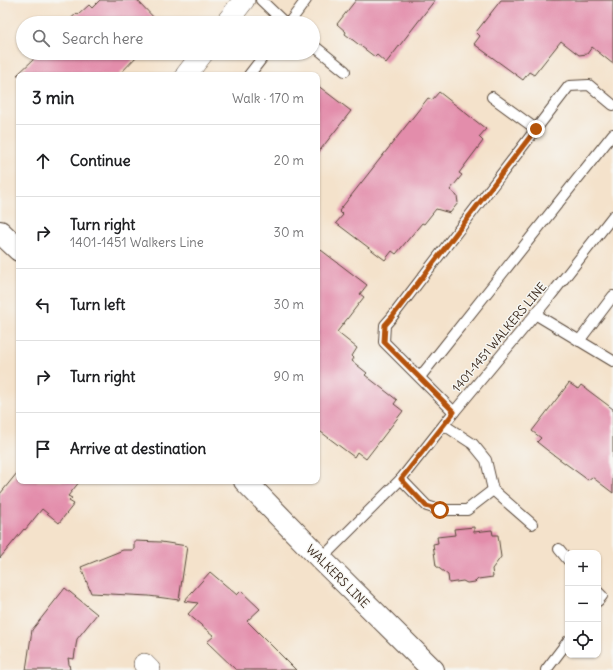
<!DOCTYPE html>
<html lang="en">
<head>
<meta charset="utf-8">
<style>
	body { margin:0; font-family:Delius,sans-serif; background:#f2f2f2; color:#202124 }
	.controls { position:absolute; right:12px; bottom:12px; display:grid; overflow:hidden; border-radius:8px; box-shadow:0 1px 3px #0004 }
	.controls button { width:36px; height:36px; display:grid; place-items:center; padding:0; border:0; border-bottom:1px solid #e0e0e0; background:#fff; color:#202124; font:20px sans-serif }
	.stop { position:absolute; width:12px; height:12px; margin:-9px; border:3px solid #b45309; border-radius:50%; background:#fff }
	.stop.end { background:#b45309; border-color:#fff; box-shadow:0 1px 4px #0008 }
	.list { margin:0; padding:0; list-style:none }
	h2 { display:flex; justify-content:space-between; align-items:center; height:52px; margin:0; padding:0 16px; font-size:17px }
	h2 small { font-size:13px; font-weight:400; color:#757577 }
	.list li { display:grid; grid-template-columns:26px 1fr auto; gap:12px; align-items:center; box-sizing:border-box; height:72px; padding:0 16px; border-top:1px solid #e0e0e0 }
	.list b { display:block; font-size:15px; white-space:nowrap }
	.list p { margin:0; font-size:13px; white-space:nowrap; color:#757577 }
	.list em { font-size:13px; font-style:normal; color:#757577 }
	.icon { flex:none; width:22px; height:22px; fill:none; stroke:currentColor; stroke-width:2; stroke-linecap:round; stroke-linejoin:round }
	.map { position:relative; flex:none; width:613px; height:670px; overflow:hidden }
	.search { position:absolute; background:#fff; box-shadow:0 1px 3px #0004; left:16px; top:16px; width:304px; height:44px; display:flex; align-items:center; gap:10px; box-sizing:border-box; padding:0 14px; border-radius:22px; color:#757577; font-size:15px }
	.panel { position:absolute; background:#fff; box-shadow:0 1px 3px #0004; left:16px; top:72px; width:304px; height:412px; border-radius:8px }
	.map>svg:first-child { display:block }
	.building { fill:#e38dab }
	.lines { fill:none; stroke-linecap:round; stroke-linejoin:round }
	.lane-casing { stroke:#574638; stroke-width:12 }
	.street-casing { stroke:#574638; stroke-width:22 }
	.secondary-casing { stroke:#574638; stroke-width:24 }
	.lane { stroke:#fff; stroke-width:10 }
	.street { stroke:#fff; stroke-width:21 }
	.secondary { stroke:#fff; stroke-width:22 }
	.route { stroke:#b45309; stroke-width:5 }
	.labels { text-anchor:middle; dominant-baseline:central; stroke-width:3; stroke-linejoin:round; paint-order:stroke }
	.street-label { font-size:12px; fill:#3b2a1e; stroke:#f6f6f2 }
</style>
</head>
<body>
<div class="map">
<svg width="613" height="670" viewBox="0 0 613 670">
	<rect width="100%" height="100%" fill="#f6f6f2"/>
	<filter id="ink" filterUnits="userSpaceOnUse"><feTurbulence type="fractalNoise" baseFrequency=".025" numOctaves="2"/><feDisplacementMap in="SourceGraphic" scale="8" xChannelSelector="R" yChannelSelector="G"/><feConvolveMatrix kernelMatrix="1 2 1 2 8 2 1 2 1" color-interpolation-filters="sRGB"/></filter>
	<filter id="wash" filterUnits="userSpaceOnUse"><feTurbulence type="fractalNoise" baseFrequency=".012" numOctaves="4" result="noise"/><feDisplacementMap in="SourceGraphic" scale="16" xChannelSelector="R" yChannelSelector="G"/><feGaussianBlur stdDeviation="0.9" result="paint"/><feColorMatrix in="noise" values="0 0 0 0 0 0 0 0 0 0 0 0 0 0 0 0 0 1.4 0 .05"/><feComposite in="paint" operator="in"/></filter>
	<g filter="url(#wash)">
		<rect width="100%" height="100%" fill="#f4e2cb"/>
		<g id="blocks">
			<!-- building -->
			<g class="building">
				<path d="M100 0H137L159 23H66L77 13 78 15 89 5 92 8Z"/>
				<path d="M356 0H435L386 63 377 55 375 57 345 34 346 32 337 24Z"/>
				<path d="M501 0H613V64L592 47 587 54 579 55 561 41 534 75 529 72 523 80 474 44 480 36 476 32Z"/>
				<path d="M35 53H136L138 55 119 75H17L34 59 32 57Z"/>
				<path d="M317 85 351 111 317 154Z"/>
				<path d="M439 92 486 129 479 137 483 141 459 173 462 175 450 190 457 196 458 203 450 213 436 209 424 224 422 223 396 254 392 251 385 260 336 223 343 215 339 211 428 98 432 100Z"/>
				<path d="M317 247 367 285 360 294 364 297 337 332 357 348 352 356 354 358 352 361 367 373 365 375 397 400 394 404 403 411 366 459 357 452 354 457 317 429Z"/>
				<path d="M569 383 578 389 581 385 613 409V493L592 477 588 480 547 450 537 442 541 438 532 431Z"/>
				<path d="M17 473 19 475V481H80L68 496 72 498 69 501 74 504 59 523 42 509 25 530 24 529 0 558V494Z"/>
				<path d="M474 527V532L492 530 493 535H498L501 557 492 569 493 577 478 579 475 582 467 583 463 581 449 583 448 575 436 566 433 544 438 543 437 537 455 535 454 529Z"/>
				<path d="M134 541 161 542 187 546 179 600 149 596 91 593 81 567 123 550H134Z"/>
				<path d="M210 572 237 595 241 591 260 609 247 621 296 670H236L207 642 214 636 188 614 198 603 184 601Z"/>
				<path d="M65 588 97 614 77 639 74 659 68 658 70 670H26L32 630Z"/>
			</g>
		</g>
	</g>
	<g filter="url(#ink)">
		<use href="#blocks" fill-opacity="0" stroke="#574638" stroke-width="1"/>
		<g class="lines">
			<defs>
				<g id="lane">
					<path d="M261 0 285 23"/>
					<path d="M289 23 306 0"/>
					<path d="M313 45 345 71"/>
					<path d="M249 75 266 53"/>
					<path d="M492 97 536 129"/>
					<path d="M535 314 613 361"/>
					<path d="M579 341 613 296"/>
					<path d="M420 377 613 134"/>
					<path d="M454 412 384 342 385 325 392 317 569 86 589 85 613 105"/>
					<path d="M444 425 473 444 486 460 493 490 532 524"/>
					<path d="M401 479 427 506 440 510H467L493 490"/>
					<path d="M559 549 568 560"/>
					<path d="M321 559 401 479 454 412 548 299 613 216"/>
					<path d="M598 592 602 596 598 601"/>
					<path d="M546 670 568 641"/>
				</g>
				<g id="street">
					<path d="M226 23 244 0"/>
					<path d="M186 75 203 53"/>
					<path d="M144 664 150 670"/>
				</g>
				<g id="secondary">
					<path d="M0 232 19 250"/>
					<path d="M245 481 321 559 433 670"/>
				</g>
			</defs>
			<!-- lane casing -->
			<use href="#lane" class="lane-casing"/>
			<!-- street casing -->
			<use href="#street" class="street-casing"/>
			<!-- secondary casing -->
			<use href="#secondary" class="secondary-casing"/>
			<!-- lane -->
			<use href="#lane" class="lane"/>
			<!-- street -->
			<use href="#street" class="street"/>
			<!-- secondary -->
			<use href="#secondary" class="secondary"/>
		</g>
	</g>
	<g class="lines" filter="url(#ink)">
		<!-- route -->
		<path class="route" d="M440 510 426 506 401 479 454 412 384 342 385 325 392 317 536 129"/>
	</g>
	<g class="labels">
		<!-- street labels -->
		<g class="street-label">
			<text transform="translate(499 337) rotate(-50)">1401-1451 WALKERS LINE</text>
			<text transform="translate(338 576) rotate(45)">WALKERS LINE</text>
		</g>
	</g>
</svg>
<div class="controls">
<button>+</button>
<button>−</button>
<button><svg class="icon" aria-label="locate" viewBox="0 0 24 24"><circle cx="12" cy="12" r="6"/><path d="M12 2v4M12 18v4M2 12h4M18 12h4"/></svg></button>
</div>
<div class="stop" style="left:440px;top:510px"></div>
<div class="stop end" style="left:536px;top:129px"></div>
<div class="search"><svg class="icon" aria-label="search" viewBox="0 0 24 24"><circle cx="10" cy="10" r="6"/><path d="M15 15l6 6"/></svg>Search here</div>
<section class="panel">
<h2>3 min<small>Walk · 170 m</small></h2>
<ul class="list">
<li><svg class="icon" aria-label="ahead" viewBox="0 0 24 24"><path d="M12 20V5M6 11l6-6 6 6"/></svg><div><b>Continue</b></div><em>20 m</em></li>
<li><svg class="icon" aria-label="right" viewBox="0 0 24 24"><path d="M7 20v-9h11M14 6l5 5-5 5"/></svg><div><b>Turn right</b><p>1401-1451 Walkers Line</p></div><em>30 m</em></li>
<li><svg class="icon" aria-label="left" viewBox="0 0 24 24"><path d="M17 20v-9H6M10 6l-5 5 5 5"/></svg><div><b>Turn left</b></div><em>30 m</em></li>
<li><svg class="icon" aria-label="right" viewBox="0 0 24 24"><path d="M7 20v-9h11M14 6l5 5-5 5"/></svg><div><b>Turn right</b></div><em>90 m</em></li>
<li><svg class="icon" aria-label="arrive" viewBox="0 0 24 24"><path d="M6 21V4h12l-3 4 3 4H6"/></svg><div><b>Arrive at destination</b></div></li>
</ul>
</section>
</div>
</body>
</html>
